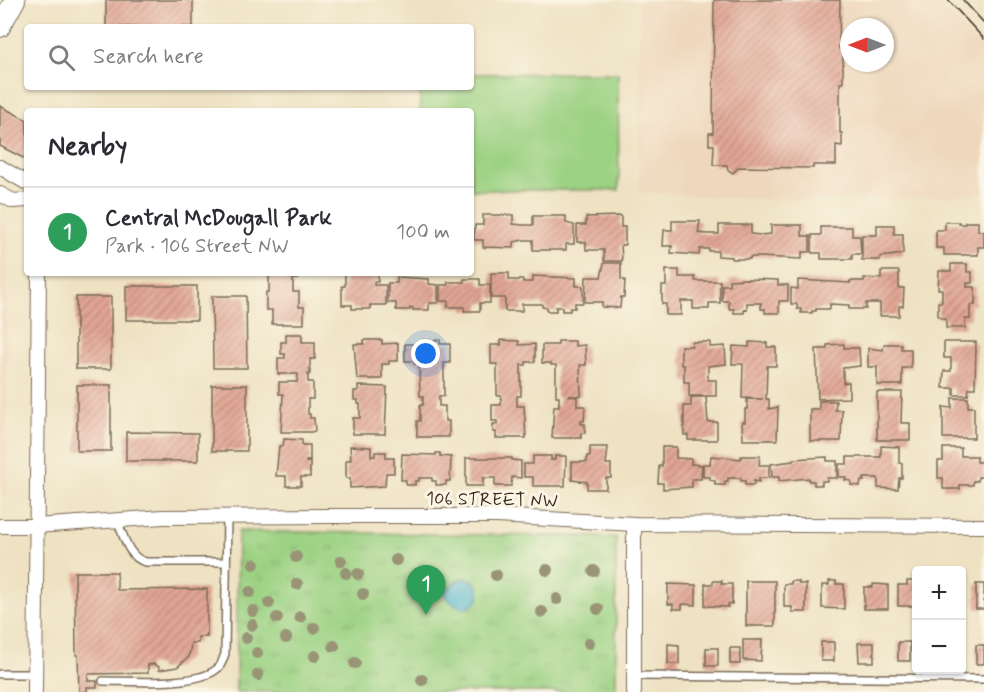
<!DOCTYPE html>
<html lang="en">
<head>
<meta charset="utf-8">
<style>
	body { margin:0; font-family:Mynerve,sans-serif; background:#f2f2f3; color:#2b2b33 }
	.controls { position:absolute; right:18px; bottom:18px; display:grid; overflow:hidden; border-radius:6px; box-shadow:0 2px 4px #0004 }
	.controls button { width:54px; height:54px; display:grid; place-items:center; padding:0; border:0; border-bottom:2px solid #e1e1e2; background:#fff; color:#2b2b33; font:30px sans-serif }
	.compass { position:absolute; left:840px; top:18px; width:54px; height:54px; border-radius:50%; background:#fff; box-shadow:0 2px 4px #0004; rotate:270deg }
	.you { position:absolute; left:426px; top:354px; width:21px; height:21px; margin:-15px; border:4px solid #fff; border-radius:50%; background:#1a73e8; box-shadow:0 0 0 9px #1a73e833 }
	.badge { display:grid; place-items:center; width:39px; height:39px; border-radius:50%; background:#7c3aed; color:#fff; font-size:20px; font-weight:700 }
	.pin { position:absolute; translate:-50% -50px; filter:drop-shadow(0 2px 3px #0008) }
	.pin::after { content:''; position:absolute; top:32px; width:21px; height:18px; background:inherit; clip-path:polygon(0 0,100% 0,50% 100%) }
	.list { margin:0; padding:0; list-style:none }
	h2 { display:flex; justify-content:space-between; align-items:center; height:78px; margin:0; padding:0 24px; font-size:26px }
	h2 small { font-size:20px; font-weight:400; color:#7c7c81 }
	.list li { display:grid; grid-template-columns:39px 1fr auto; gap:18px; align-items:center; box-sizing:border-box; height:90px; padding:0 24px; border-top:2px solid #e1e1e2 }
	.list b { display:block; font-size:22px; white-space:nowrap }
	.list p { margin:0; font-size:20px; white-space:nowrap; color:#7c7c81 }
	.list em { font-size:20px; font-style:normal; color:#7c7c81 }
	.icon { flex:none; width:33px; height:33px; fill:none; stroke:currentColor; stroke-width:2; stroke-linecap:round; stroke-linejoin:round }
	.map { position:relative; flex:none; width:984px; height:692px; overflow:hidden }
	.search { position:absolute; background:#fff; box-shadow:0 2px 4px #0004; left:24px; top:24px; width:450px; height:66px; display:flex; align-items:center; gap:15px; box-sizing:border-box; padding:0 21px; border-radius:6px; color:#7c7c81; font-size:22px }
	.panel { position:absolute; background:#fff; box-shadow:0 2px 4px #0004; left:24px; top:108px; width:450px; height:168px; border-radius:6px }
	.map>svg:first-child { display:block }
	.built { fill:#eed7bb; fill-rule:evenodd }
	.grass { fill:#9cd283; stroke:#6c7e50; stroke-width:1.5 }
	.park { fill:url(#park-tufts); stroke:#6c7e50; stroke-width:1.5 }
	.water { fill:#4db4cc; stroke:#446f75; stroke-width:1.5 }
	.building { fill:url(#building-hatch) }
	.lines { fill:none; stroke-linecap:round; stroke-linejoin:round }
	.service-casing { stroke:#7a6a57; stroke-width:10 }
	.minor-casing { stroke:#7a6a57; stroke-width:16 }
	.secondary-casing { stroke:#7a6a57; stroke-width:22 }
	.service { stroke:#fff; stroke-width:7 }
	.minor { stroke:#fff; stroke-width:14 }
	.secondary { stroke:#fff; stroke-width:20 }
	.tram { stroke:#3b2a1e; stroke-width:1.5 }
	.tree { fill:#999476 }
	.labels { text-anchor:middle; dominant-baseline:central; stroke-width:6; stroke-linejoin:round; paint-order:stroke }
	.street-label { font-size:18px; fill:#3b2a1e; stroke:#fcf5e5 }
</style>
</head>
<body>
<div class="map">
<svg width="984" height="692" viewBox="0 0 984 692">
	<defs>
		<pattern id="park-tufts" width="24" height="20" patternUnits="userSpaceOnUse" patternTransform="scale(1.5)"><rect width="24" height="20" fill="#9cd283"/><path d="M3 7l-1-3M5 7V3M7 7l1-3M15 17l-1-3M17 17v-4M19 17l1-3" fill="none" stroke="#87b471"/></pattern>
		<pattern id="building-hatch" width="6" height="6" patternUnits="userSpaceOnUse" patternTransform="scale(1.5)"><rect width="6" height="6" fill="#e2a694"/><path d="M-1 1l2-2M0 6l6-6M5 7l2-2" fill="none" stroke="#b88778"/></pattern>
	</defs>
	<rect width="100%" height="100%" fill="#fcf5e5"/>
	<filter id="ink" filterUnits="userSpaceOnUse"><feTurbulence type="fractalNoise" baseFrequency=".0167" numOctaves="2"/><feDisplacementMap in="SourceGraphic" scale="12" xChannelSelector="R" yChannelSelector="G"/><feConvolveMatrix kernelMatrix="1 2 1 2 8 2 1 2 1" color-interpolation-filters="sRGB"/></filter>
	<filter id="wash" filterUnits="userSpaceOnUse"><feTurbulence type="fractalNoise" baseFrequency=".008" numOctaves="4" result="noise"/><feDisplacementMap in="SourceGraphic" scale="24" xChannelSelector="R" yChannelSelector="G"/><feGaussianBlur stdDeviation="1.35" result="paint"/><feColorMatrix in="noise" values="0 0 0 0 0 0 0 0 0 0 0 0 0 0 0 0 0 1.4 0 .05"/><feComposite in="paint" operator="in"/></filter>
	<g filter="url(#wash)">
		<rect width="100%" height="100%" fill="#eee2c2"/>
		<!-- built -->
		<g class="built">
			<path d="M639 0H935L984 50V194L921 198 817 200 757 199 639 192ZM849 27H885V63H849Z"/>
			<path d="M0 219 7 230V495H0Z"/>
		</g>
		<!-- grass -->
		<path class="grass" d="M618 73 619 190H471V111H420V90L423 87H471V74Z"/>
		<!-- park -->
		<path class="park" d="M238 531 616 537V692H236Z"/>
		<!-- water -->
		<path class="water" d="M465 578C477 580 482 589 478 601L467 608C459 608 446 600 443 593L457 580Z"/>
		<g id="blocks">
			<!-- building -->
			<g class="building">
				<rect x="106" y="0" width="87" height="27"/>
				<path d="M714 0H840L839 49H843V83H840V133H842V146L836 145V165H813V168L739 167 733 173 728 170 727 165H713L714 145H709V133H713Z"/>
				<path d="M0 106 27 120V160L0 146Z"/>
				<path d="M483 215H513V224L523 225H533V216H566V223L574 225V244H566V250H533V240H523L514 242V248L483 247V240H474L475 225H483Z"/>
				<path d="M621 216V227H625V245H621L622 261H604V250H586V242H577V225H586V217Z"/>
				<path d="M672 221H700L698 233 708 234H719V225H751V234L760 235 771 234V225H802V236H810V252H802V259L760 257H750V259H732V257L718 256V251H709V249H700L699 255 671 253 672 246H663L664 230H672Z"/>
				<path d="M945 222H959V224H965V222H978V231H984V247H978V255H944V248H936V230H945Z"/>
				<path d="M877 225H894V234H903V254L880 257V260H862V235H877Z"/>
				<path d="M821 227H852V236H860L861 254H852V259H821V253H812V235H821Z"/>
				<path d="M604 263H621V279L625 280 624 297H621L620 308 602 307V302H585L586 277H601Z"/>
				<path d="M951 264H967V272H972V283H967V287H975V305H970V319H965V328H946V319L938 317V302H942V289H938L939 271H951Z"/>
				<path d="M666 270H679V277H695V281H720V303H709V309H693V301H681V315H666V304H662V286H666Z"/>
				<path d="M881 271H899V288H904L903 306H899V316H880V303H866V309H849V305L830 304V309H816V311H812V313H801V309H797V304H791V288L798 289V280L850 283V281H864V278L881 279Z"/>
				<path d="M269 273H302V276H298V279H293V292H299V307H304V324H272V310H266V292H269Z"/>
				<path d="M345 273H378V282H374V285H386V305H370V309H352V305H342V286H345Z"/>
				<path d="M491 273H509V280H523V282H533V276L576 278V286H583V303H575V308H570V311H562V307H556V311H547V307H542V304H522V311H505V298H491Z"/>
				<path d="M397 277 429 279V284L438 285V303H429V310H413V308L410 307V310H396V303H388V283H397Z"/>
				<path d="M464 279H480V285H490V303H480V311H464V307H448V301H440V285H448V282H464Z"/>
				<path d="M746 279 778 280V285H788V301H779V313H765V309H761V303H747V310L744 309V313H734V309H729V301H722V285H729V280Z"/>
				<rect x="126" y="286" width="71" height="34"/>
				<path d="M212 296H246L247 368H213Z"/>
				<rect x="76" y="297" width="35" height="72"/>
				<path d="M286 334H302V342H315V359H310V374H308V382H313V399H308V414H310V418H314L315 431 311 432H281L283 394H279V382H297L298 374H278V358H285V354H281V342H286Z"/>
				<path d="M364 340H382V344L398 343V361H389V364H382V379H357L354 344H364Z"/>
				<path d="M423 340H440V344H450V363H444V396H439V406H445V421H449V437H417V421H420V405H423V396H420L419 364H414V361H405V344H423Z"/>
				<path d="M501 340 519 341V345L535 344V362H526V365H521V396H517V406H524L526 438H496V432H493V424H497V421H492V405H501V396H497V364H491V345H501Z"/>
				<path d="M558 341H575V346L585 345 586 365H580L581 396H568L577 397V406H585L584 421H581V424H585V433H581V438H552L554 406H559V397H556V365H551V363H542V345H558Z"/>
				<path d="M692 342H710V347L725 346 726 364 708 366V380H716V396H689V382H684V365H681V346H692Z"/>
				<path d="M749 342 767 343V347H776V366H767L766 399H769V409L778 407 777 440H743L742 422H745V409H747V399H763L742 398 743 364H732L733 346 749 347Z"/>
				<path d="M944 342H976L975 388H969L968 395H954V388H943L944 371H951V358H944Z"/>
				<path d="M844 344V348H859L860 366 843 368V383L849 382V398L818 399 816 349H827V345Z"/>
				<path d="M884 344H901V349H911V368H902V385H877V367H868V348L883 350Z"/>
				<rect x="77" y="385" width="34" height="66"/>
				<rect x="212" y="385" width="35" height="66"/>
				<path d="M358 386 387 387 385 434H353V418H360V404H358V400H354V391H358Z"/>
				<path d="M877 392H902L901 423H910V440H877Z"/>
				<path d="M691 397H706L708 422H717V440H688V435H684V406H691Z"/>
				<path d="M952 398H968V407H974V438H943V407L952 408Z"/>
				<path d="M819 401H836L835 410H842L841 441H810V409H819Z"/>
				<path d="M126 432 198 433V461H126Z"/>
				<path d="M284 439 302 440V445H310V461H306V462H310V477H301V486H286V476H276L279 446H283Z"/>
				<path d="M350 446 371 447V456H375V452H386V458H394V473H386L385 486 350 488V478H346V460H351Z"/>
				<path d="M881 446 899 447V463H902V478H899L898 489 878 488V478H864V481H861L860 486 851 485V481L845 480 846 477H839V464H847V457H881Z"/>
				<path d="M590 447H608L606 464H611V478H606V489H587V482L572 480V462H587V456H590Z"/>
				<path d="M662 447H676V458L691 459V464L702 465 701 479H692V487L663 489V483H658L659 466H662Z"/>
				<path d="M943 448H961V456H977V462H984V477H978V481H973V485H960V489H943V478H938V461H943Z"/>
				<path d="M436 453H440V456L451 457 450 481H446V485H436V481H432V478H419V481H415V485H406V480H401L402 454 436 455Z"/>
				<path d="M533 456H551V460H555V456H566L565 486H533V477H524V464H533Z"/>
				<path d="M711 456 741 459V456H760L759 465H769V478H759V482L754 481V485H745V481H741V478H728V481H725V485H715V481L710 480V477H703V464H710Z"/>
				<path d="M827 457V461H837V478H827V481H822V485H814V481H809V478L779 481V477H772L771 464 793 461V459Z"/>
				<path d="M466 458H512V460L521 461V478L512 477 511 486H495V478H483V486H466Z"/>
				<path d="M75 572H117V590L207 589V637H198V643H191L189 657 177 667 159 670V667L154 664 148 665V673L88 674V681H97V687H87V692H79L78 655H76Z"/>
				<path d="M713 581H722L721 584H732V604H728V607L705 606V584H713Z"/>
				<rect x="746" y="581" width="29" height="45"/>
				<path d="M791 581H799V584H806V612H792V607H784V584H791Z"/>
				<path d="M829 581H836V584H844V609L822 608V585H829Z"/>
				<path d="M907 581H915V585H916V606H898V585H907Z"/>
				<path d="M668 584 696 585V605L682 604V609H673V604H668Z"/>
				<path d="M873 584 888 585V609H864V587H873Z"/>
				<rect x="976" y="584" width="8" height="25"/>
				<path d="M743 640H762L761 661 743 660Z"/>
				<rect x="821" y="642" width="13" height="19"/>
				<rect x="898" y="642" width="12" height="19"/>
				<path d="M858 643H874V662H859Z"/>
				<path d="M668 644 679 645V664H668Z"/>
				<rect x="976" y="645" width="8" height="19"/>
				<rect x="706" y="648" width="12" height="18"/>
				<rect x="730" y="648" width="10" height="16"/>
			</g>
		</g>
	</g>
	<g filter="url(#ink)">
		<use href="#blocks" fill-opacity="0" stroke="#7a6a57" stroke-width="1.5"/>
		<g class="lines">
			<defs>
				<g id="service">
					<path d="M117 520C124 536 128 558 146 562H226"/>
					<path d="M0 674H35"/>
					<path d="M634 676 984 679"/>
					<path d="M103 681C129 681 201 687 219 667 222 664 223 658 225 654L227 517"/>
				</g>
				<g id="minor">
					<path d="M0 167 27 183"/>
					<path d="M0 194 13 201 27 200"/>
					<path d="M0 526H36L163 517 331 516H498L634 524 984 526"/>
					<path d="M35 692 39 273"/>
					<path d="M634 692V524"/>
				</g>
				<path id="secondary" d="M0 27 15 0"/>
			</defs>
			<!-- service casing -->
			<use href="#service" class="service-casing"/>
			<!-- minor casing -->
			<use href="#minor" class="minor-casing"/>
			<!-- secondary casing -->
			<use href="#secondary" class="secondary-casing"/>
			<!-- service -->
			<use href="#service" class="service"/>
			<!-- minor -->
			<use href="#minor" class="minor"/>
			<!-- secondary -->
			<use href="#secondary" class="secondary"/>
			<!-- tram -->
			<g class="tram">
				<path d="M948 0 984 39"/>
				<path d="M963 0 984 23"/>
			</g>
		</g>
		<!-- trees -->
		<g class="tree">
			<circle cx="296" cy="557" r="6"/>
			<circle cx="396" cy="560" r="6"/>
			<circle cx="341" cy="561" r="6"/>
			<circle cx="254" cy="564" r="6"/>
			<circle cx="547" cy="570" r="6"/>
			<circle cx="594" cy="571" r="6"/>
			<circle cx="346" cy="573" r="6"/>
			<circle cx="358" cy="574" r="6"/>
			<circle cx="496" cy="575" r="6"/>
			<circle cx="297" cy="584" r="6"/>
			<circle cx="250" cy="592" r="6"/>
			<circle cx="363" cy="594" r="6"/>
			<circle cx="557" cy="599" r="6"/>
			<circle cx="269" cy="603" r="6"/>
			<circle cx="598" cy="609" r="6"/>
			<circle cx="253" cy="611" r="6"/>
			<circle cx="542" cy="612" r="6"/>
			<circle cx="300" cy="617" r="6"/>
			<circle cx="277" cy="618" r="6"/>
			<circle cx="252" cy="625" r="6"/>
			<circle cx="314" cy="628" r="6"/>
			<circle cx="246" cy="638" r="6"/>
			<circle cx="286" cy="638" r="6"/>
			<circle cx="589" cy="643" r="6"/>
			<circle cx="334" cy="646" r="6"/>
			<circle cx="257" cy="653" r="6"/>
			<circle cx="315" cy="656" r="6"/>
			<circle cx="355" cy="663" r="6"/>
			<circle cx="258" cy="675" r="6"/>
			<circle cx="422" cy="680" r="6"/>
		</g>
	</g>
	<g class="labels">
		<!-- street labels -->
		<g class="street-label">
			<text transform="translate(492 500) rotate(1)">106 STREET NW</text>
		</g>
	</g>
</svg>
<div class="controls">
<button>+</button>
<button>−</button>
</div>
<svg class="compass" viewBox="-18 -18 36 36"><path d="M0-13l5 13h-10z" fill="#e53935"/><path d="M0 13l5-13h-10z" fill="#7c7c81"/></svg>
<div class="you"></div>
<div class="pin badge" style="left:426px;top:615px;background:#2e9e5b">1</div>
<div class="search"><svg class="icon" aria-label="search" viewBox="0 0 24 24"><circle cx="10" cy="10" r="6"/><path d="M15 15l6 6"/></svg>Search here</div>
<section class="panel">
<h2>Nearby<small></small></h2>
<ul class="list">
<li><span class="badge" style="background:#2e9e5b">1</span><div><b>Central McDougall Park</b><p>Park · 106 Street NW</p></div><em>100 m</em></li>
</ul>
</section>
</div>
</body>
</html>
